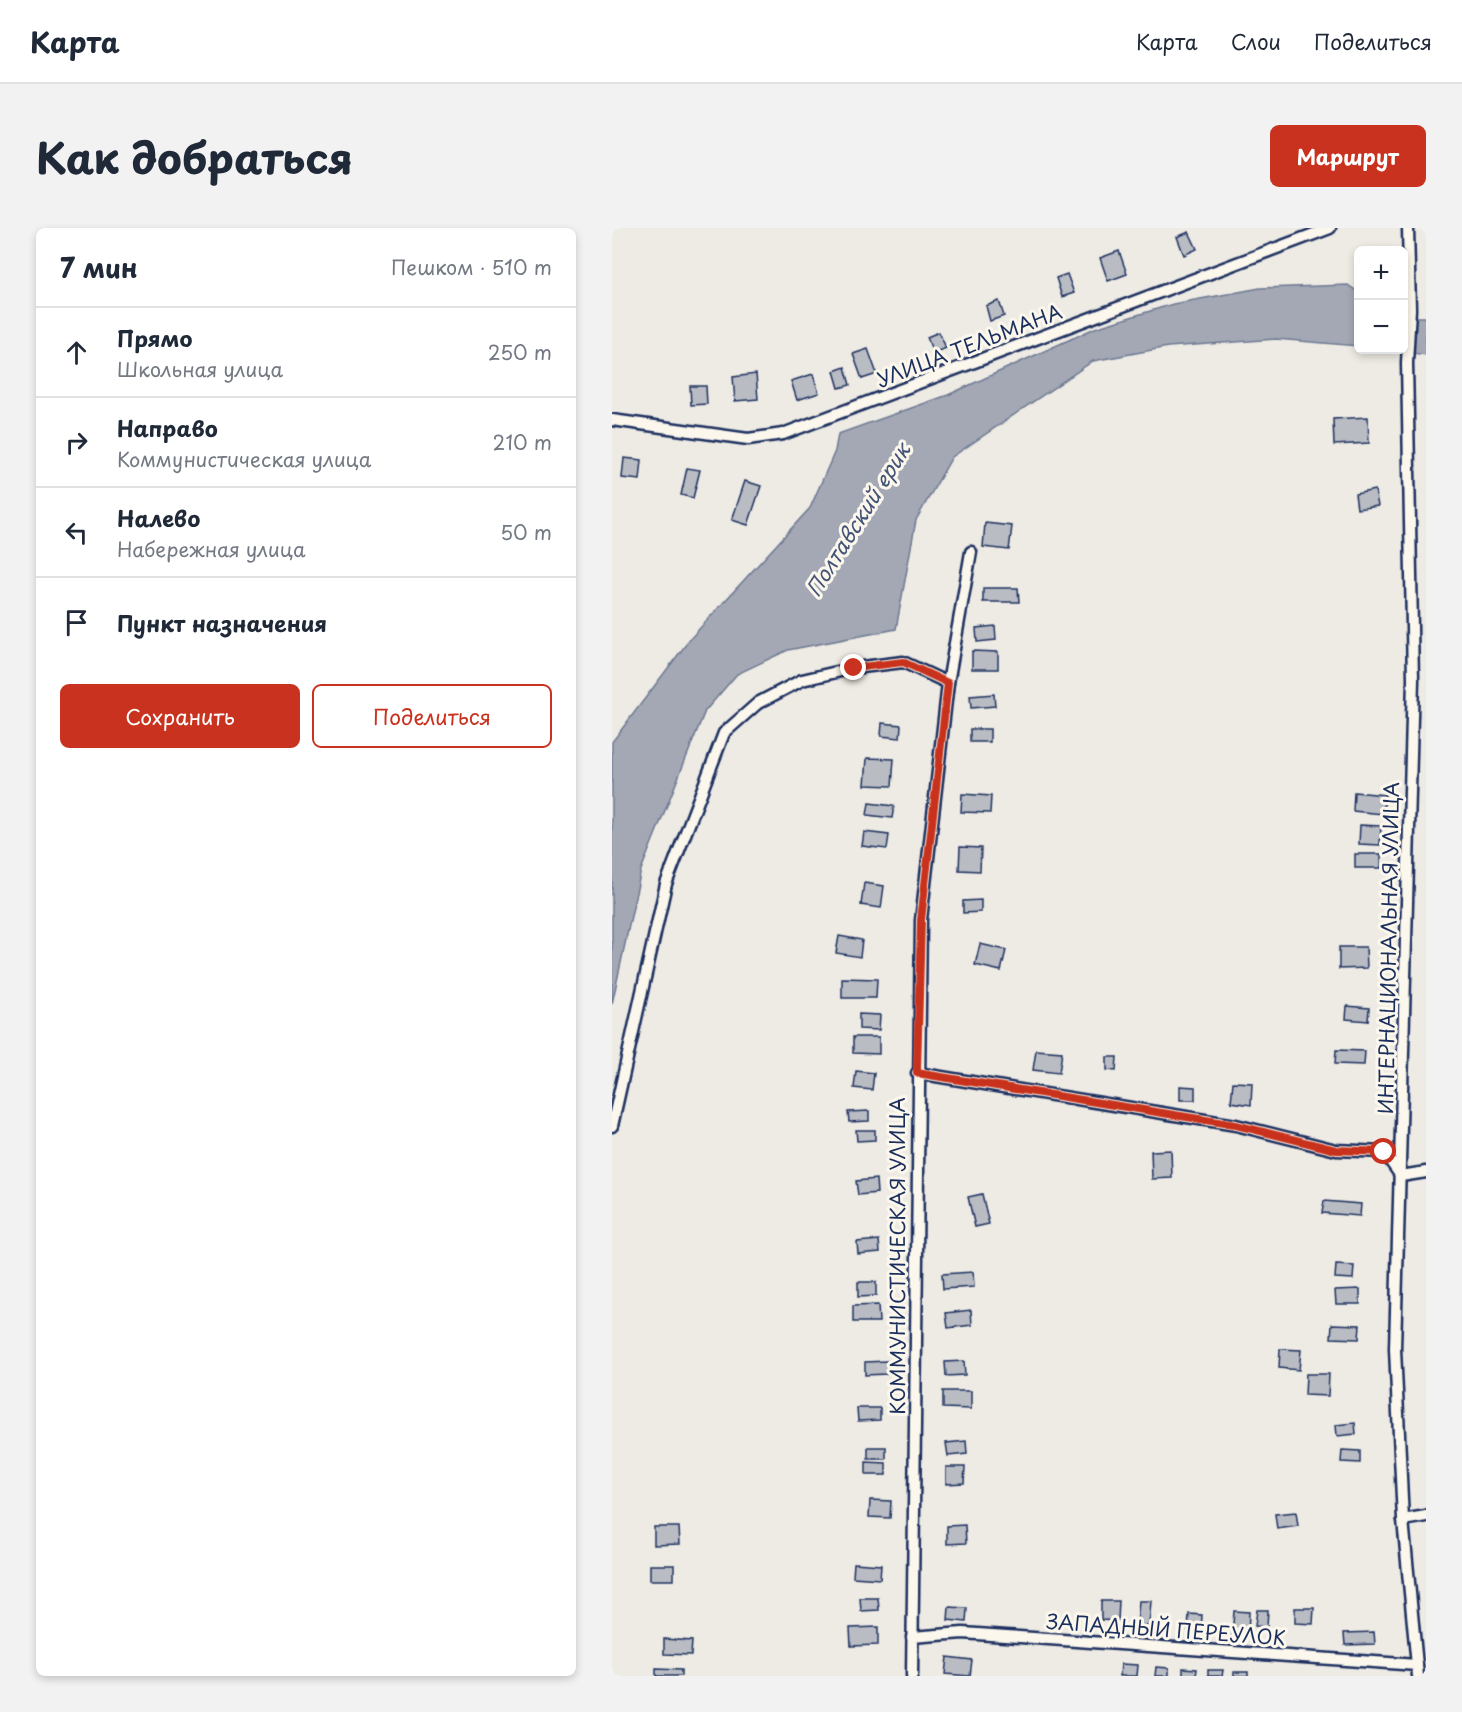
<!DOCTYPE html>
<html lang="ru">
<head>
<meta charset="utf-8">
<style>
	body { margin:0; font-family:"Playpen Sans",sans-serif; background:#f2f2f3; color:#1f2937 }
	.controls { position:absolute; right:18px; top:18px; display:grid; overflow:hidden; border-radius:9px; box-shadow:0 3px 9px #0003 }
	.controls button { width:54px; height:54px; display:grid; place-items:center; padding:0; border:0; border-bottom:2px solid #e0e1e3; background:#fff; color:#1f2937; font:30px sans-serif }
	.stop { position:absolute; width:18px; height:18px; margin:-14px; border:4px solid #c8321e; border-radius:50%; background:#fff }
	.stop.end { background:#c8321e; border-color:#fff; box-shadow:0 2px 6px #0008 }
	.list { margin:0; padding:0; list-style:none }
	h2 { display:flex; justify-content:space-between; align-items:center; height:78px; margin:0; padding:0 24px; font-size:26px }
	h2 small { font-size:20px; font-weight:400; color:#747a83 }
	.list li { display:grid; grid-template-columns:39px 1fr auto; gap:18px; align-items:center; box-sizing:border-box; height:90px; padding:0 24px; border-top:2px solid #e0e1e3 }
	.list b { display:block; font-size:22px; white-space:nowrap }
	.list p { margin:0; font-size:20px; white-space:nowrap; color:#747a83 }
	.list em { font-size:20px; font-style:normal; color:#747a83 }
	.actions { display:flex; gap:12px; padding:18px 24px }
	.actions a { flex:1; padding:14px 0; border:2px solid #c8321e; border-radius:9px; text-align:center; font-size:21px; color:#c8321e }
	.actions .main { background:#c8321e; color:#fff }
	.icon { flex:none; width:33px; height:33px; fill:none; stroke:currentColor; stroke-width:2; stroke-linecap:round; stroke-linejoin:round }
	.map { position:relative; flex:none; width:814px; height:1448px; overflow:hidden; border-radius:9px }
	header { display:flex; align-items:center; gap:36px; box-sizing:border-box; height:84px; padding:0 30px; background:#fff; border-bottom:2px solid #e0e1e3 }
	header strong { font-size:28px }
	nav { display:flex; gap:33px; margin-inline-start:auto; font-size:21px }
	.intro { display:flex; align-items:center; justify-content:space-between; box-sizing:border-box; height:144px; padding:0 36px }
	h1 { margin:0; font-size:42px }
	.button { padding:15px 27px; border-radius:9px; background:#c8321e; color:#fff; font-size:21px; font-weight:700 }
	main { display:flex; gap:36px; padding:0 36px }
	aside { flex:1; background:#fff; border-radius:9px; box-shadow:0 3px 9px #0003 }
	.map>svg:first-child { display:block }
	.water { fill:#a3a8b4; stroke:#6d7892; stroke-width:1.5 }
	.building { fill:#b9bcc3; stroke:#1b2f5e; stroke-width:1.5 }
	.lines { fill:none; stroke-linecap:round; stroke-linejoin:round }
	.street-casing { stroke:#1b2f5e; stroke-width:15 }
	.street { stroke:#fbf7ec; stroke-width:10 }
	.route { stroke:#c8321e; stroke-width:8 }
	.labels { text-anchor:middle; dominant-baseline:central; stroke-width:6; stroke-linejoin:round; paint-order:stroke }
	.street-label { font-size:20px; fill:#1b2f5e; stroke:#fbf7ec }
	.water-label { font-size:21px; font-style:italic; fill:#445378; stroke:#fbf7ec }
</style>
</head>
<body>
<header>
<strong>Карта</strong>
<nav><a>Карта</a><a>Слои</a><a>Поделиться</a></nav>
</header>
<div class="intro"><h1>Как добраться</h1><a class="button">Маршрут</a></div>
<main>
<aside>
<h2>7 мин<small>Пешком · 510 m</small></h2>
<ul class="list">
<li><svg class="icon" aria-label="ahead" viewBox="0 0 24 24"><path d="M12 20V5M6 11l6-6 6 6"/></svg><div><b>Прямо</b><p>Школьная улица</p></div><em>250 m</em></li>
<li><svg class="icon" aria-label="right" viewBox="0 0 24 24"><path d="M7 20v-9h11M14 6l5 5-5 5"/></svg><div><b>Направо</b><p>Коммунистическая улица</p></div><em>210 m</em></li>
<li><svg class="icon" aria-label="left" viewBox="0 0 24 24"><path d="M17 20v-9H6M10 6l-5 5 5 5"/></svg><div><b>Налево</b><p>Набережная улица</p></div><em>50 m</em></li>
<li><svg class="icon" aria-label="arrive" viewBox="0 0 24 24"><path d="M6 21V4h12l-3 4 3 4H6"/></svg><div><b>Пункт назначения</b></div></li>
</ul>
<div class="actions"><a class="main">Сохранить</a><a>Поделиться</a></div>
</aside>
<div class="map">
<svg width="814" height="1448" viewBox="0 0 814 1448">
	<rect width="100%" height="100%" fill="#eeebe4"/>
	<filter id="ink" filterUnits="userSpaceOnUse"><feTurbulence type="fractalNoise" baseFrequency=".0167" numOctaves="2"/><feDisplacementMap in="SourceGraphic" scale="12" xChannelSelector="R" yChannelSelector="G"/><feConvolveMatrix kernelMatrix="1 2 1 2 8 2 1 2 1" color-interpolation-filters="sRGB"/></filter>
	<g filter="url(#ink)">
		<!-- water -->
		<g class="water">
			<path d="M736 57 746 64V118L664 111 556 119 481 133 340 229 304 292 284 401 176 422 125 446 93 483 29 642 0 776V514L78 411 198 280 223 223 226 206 336 167 483 100 561 76 648 60Z"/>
			<path d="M792 89H814V127L779 122H792Z"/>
		</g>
		<!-- building -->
		<g class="building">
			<path d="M577 4 585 21 572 27 565 9Z"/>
			<path d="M507 23 515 46 496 53 488 30Z"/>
			<path d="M455 46 462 65 450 69 444 50Z"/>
			<path d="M387 73 392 88 378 93 374 78Z"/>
			<path d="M327 104 334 120 321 125 315 109Z"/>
			<path d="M256 121 265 146 250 151 241 126Z"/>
			<path d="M233 139 238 157 227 160 222 143Z"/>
			<path d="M144 146 146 171 123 173 121 149Z"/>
			<path d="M201 146 207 165 185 172 179 153Z"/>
			<path d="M78 158H94L95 176 79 177Z"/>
			<path d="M756 189 757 215 722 217 721 191Z"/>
			<path d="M12 230 30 232 28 252 10 250Z"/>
			<path d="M75 240 88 242 81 270 69 267Z"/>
			<path d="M133 253 149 258 136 297 120 292Z"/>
			<path d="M763 262 766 278 745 281 743 266Z"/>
			<path d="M373 295 400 298 397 322 371 319Z"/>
			<path d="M371 360H406L407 374H371Z"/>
			<path d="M383 398 384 412 365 414 364 400Z"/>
			<path d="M360 423 386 424V441H360Z"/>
			<path d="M382 466 383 478 359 480 358 468Z"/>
			<path d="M270 495 289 497 288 510 269 508Z"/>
			<rect x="358" y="501" width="20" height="13"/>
			<path d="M255 530 282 531 280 558 253 557Z"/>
			<path d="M742 564 773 567 771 586 741 583Z"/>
			<path d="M350 566 379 568 378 585 349 584Z"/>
			<path d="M257 575 282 578 280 590 255 587Z"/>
			<path d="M748 597 769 598 768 617 747 616Z"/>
			<path d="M252 604 277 607 275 621 250 618Z"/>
			<path d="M348 619 369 620 368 643 347 642Z"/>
			<rect x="743" y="626" width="26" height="14"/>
			<path d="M252 655 272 658 269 680 249 677Z"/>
			<path d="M369 672V684L351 685V673Z"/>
			<path d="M227 708 250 712 248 729 224 725Z"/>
			<path d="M368 716 394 722 389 743 363 737Z"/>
			<path d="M727 719H754L755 740 727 741Z"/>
			<path d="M230 750 265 751 264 770H230Z"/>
			<path d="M735 778 757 780 756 793 734 791Z"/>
			<path d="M247 786 268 787 267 802 247 801Z"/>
			<path d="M241 809H267V826L241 825Z"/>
			<path d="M424 822 450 824 447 845 421 842Z"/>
			<path d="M724 822 753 823 752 837 723 836Z"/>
			<path d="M495 829H505L504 843 495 842Z"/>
			<path d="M244 843 262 845 260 862 242 860Z"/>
			<path d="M621 854 640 855 639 877 619 874Z"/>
			<path d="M568 858 583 859V872H568Z"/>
			<path d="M257 883V893L237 894 236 884Z"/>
			<path d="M244 902H263V912L245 913Z"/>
			<path d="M559 922 560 950 540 951 539 923Z"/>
			<path d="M264 951 265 965 246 967 244 953Z"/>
			<path d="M370 966 377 996 363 999 356 969Z"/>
			<path d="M712 973 749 976 748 988 710 985Z"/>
			<path d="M267 1012 268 1024 246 1026 245 1014Z"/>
			<path d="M724 1037 742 1038 741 1051 723 1050Z"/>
			<path d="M361 1044 362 1059 331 1061 330 1046Z"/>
			<path d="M246 1054H264V1068L246 1069Z"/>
			<path d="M748 1061V1076H724L723 1062Z"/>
			<path d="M266 1077 267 1094H241V1078Z"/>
			<path d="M359 1082 360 1097 336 1100 334 1085Z"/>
			<path d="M720 1096 748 1097 747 1111 719 1110Z"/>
			<path d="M668 1121 689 1122 687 1142 667 1140Z"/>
			<path d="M275 1133V1146L253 1147V1134Z"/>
			<path d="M352 1133 353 1147 334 1148 333 1134Z"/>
			<path d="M694 1146H717L716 1168 693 1167Z"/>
			<path d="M331 1163H359V1181L331 1180Z"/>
			<path d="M245 1180H268V1192L246 1193Z"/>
			<path d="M743 1195 744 1206 725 1208 724 1197Z"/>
			<path d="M354 1213 355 1226 336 1228 334 1215Z"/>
			<rect x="256" y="1219" width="18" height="12"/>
			<path d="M730 1222 748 1223V1235L729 1234Z"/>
			<path d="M254 1234 274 1235V1247H254Z"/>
			<path d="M334 1239H353L352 1255 334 1256Z"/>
			<path d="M258 1272 279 1273 278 1290 257 1289Z"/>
			<path d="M684 1284 686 1298 665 1301 663 1286Z"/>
			<path d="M353 1297 354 1315 335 1316V1298Z"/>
			<path d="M42 1299H67L68 1316 42 1317Z"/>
			<path d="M242 1335 269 1337 268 1351 241 1349Z"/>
			<rect x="38" y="1337" width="24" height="15"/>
			<path d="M248 1370H266L267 1382 249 1383Z"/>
			<path d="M489 1373H507L506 1393 489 1392Z"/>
			<path d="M527 1373H539L537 1398 525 1397Z"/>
			<path d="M337 1379 355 1380 354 1394 336 1392Z"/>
			<path d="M683 1380H702L701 1396 683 1395Z"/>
			<path d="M645 1382H656L655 1399 643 1398Z"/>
			<path d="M622 1383 637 1384 636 1409 620 1408Z"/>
			<path d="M577 1386 590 1387 589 1403H576Z"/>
			<path d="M266 1399V1417L239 1418 238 1400Z"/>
			<path d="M762 1404 763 1416 733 1417 732 1405Z"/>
			<path d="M52 1411 80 1413 79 1427 52 1426Z"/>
			<path d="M335 1429 360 1432 358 1448 333 1446Z"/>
			<path d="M509 1436 526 1437 525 1448H508Z"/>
			<path d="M544 1439 557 1440V1448H543Z"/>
			<path d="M571 1440 585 1441 584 1448H571Z"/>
			<path d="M44 1441 69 1442V1448H44Z"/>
			<path d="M596 1442H611L610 1448H596Z"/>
			<rect x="622" y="1444" width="14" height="4"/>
		</g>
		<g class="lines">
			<defs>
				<g id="street">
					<path d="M796 0 798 81 795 135 801 452 783 1121 791 1292 806 1448"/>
					<path d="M0 192 136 211 171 206 718 0"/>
					<path d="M305 845 624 897 724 922 772 924 789 948 814 944"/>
					<path d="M0 898 54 656 112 505 146 475 190 452 242 440 291 434 336 455"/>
					<path d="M791 1292 814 1288"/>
					<path d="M300 1409 351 1405 805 1437"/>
					<path d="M300 1448 309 692 336 455 359 324"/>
				</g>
			</defs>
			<!-- street casing -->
			<use href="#street" class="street-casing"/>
			<!-- street -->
			<use href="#street" class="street"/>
		</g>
	</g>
	<g class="lines" filter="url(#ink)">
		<!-- route -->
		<path class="route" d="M242 440 291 434 336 455 309 692 305 845 624 897 724 922 772 924"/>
	</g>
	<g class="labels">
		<!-- street labels -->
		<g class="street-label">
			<text transform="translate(357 117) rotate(-21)">УЛИЦА ТЕЛЬМАНА</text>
			<text transform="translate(776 720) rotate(-89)">ИНТЕРНАЦИОНАЛЬНАЯ УЛИЦА</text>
			<text transform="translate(285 1028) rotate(-90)">КОММУНИСТИЧЕСКАЯ УЛИЦА</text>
			<text transform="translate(554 1401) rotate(4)">ЗАПАДНЫЙ ПЕРЕУЛОК</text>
		</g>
		<!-- water labels -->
		<g class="water-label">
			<text transform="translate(245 291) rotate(-58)">Полтавский ерик</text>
		</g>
	</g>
</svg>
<div class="controls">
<button>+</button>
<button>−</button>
</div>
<div class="stop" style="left:772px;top:924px"></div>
<div class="stop end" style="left:242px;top:440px"></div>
</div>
</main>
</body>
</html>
